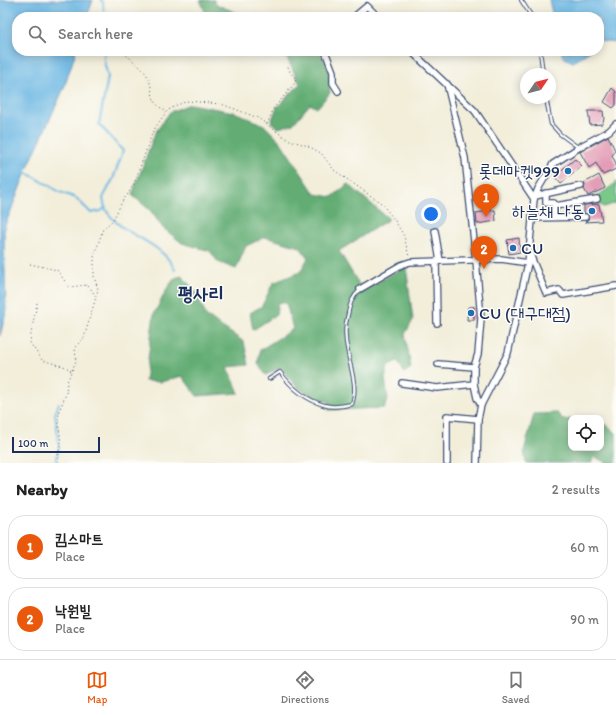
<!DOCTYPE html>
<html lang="en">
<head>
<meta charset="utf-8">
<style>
	body { margin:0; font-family:Itim,"Poor Story",sans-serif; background:#f6f6f6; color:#222 }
	.controls { position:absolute; right:12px; bottom:12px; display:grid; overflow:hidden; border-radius:8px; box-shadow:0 2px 10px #0003 }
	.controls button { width:36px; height:36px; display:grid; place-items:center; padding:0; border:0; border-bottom:1px solid #e0e0e0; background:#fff; color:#222; font:20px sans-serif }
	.compass { position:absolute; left:520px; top:68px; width:36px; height:36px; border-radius:50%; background:#fff; box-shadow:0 2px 10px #0003; rotate:55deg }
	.scale { position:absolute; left:12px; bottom:10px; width:88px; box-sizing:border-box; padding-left:4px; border:2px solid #1b2f5e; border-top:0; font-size:11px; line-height:14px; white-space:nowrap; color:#1b2f5e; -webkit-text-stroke:3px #fdfcf7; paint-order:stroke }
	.you { position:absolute; left:431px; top:214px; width:14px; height:14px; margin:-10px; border:3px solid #fff; border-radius:50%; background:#1a73e8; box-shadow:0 0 0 6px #1a73e833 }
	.badge { display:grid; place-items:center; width:26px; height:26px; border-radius:50%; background:#ea580c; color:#fff; font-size:13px; font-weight:700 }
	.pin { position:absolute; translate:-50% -33px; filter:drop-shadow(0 1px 2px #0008) }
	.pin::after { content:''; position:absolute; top:21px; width:14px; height:12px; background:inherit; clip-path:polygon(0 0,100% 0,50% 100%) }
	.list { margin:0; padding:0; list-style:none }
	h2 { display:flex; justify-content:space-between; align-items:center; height:52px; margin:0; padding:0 16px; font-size:17px }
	h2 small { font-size:13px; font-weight:400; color:#767676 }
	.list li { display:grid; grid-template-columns:26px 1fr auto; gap:12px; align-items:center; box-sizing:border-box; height:64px; margin:0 8px 8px; padding:0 8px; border:1px solid #e0e0e0; border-radius:16px }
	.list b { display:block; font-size:15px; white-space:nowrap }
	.list p { margin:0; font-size:13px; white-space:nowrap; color:#767676 }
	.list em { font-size:13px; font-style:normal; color:#767676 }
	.icon { flex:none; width:22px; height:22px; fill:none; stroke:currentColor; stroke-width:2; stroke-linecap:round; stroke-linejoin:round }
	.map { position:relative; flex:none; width:616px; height:463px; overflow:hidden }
	.search { position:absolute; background:#fff; box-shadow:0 2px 10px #0003; left:12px; right:12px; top:12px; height:44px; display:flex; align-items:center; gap:10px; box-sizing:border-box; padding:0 14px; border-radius:16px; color:#767676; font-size:15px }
	.sheet { height:196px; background:#fff }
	nav { display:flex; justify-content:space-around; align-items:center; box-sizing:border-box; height:56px; border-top:1px solid #e0e0e0; background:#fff; font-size:11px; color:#767676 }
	nav a { display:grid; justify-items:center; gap:2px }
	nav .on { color:#ea580c }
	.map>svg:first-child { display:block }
	.green { fill:#7ac989; stroke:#4a7c74 }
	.forest { fill:#63ad75; stroke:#3f6e6a }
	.water { fill:#68b5e2; stroke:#4272a0 }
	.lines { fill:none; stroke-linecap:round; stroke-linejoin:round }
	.stream { stroke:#68b5e2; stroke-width:2 }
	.building { fill:#e39db6 }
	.lane-casing { stroke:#3b4c71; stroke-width:4.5 }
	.street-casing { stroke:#3b4c71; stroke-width:8 }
	.path { stroke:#3b4c71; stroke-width:1; stroke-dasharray:1 3; stroke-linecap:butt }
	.lane { stroke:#fff; stroke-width:2.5 }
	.street { stroke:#fff; stroke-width:5.5 }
	.poi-dot { fill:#1f6fb2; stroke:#fdfcf7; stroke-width:1.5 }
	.labels { text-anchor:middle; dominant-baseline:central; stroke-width:3; stroke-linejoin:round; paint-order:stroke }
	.poi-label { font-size:17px; fill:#1b2f5e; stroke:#fdfcf7; text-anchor:end }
	.quarter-label { font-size:19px; font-weight:bold; fill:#1b2f5e; stroke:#fdfcf7 }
</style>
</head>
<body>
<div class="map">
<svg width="616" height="463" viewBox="0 0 616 463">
	<rect width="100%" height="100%" fill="#fdfcf7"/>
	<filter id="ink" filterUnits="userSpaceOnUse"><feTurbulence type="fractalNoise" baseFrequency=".025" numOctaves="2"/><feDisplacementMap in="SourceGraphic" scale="8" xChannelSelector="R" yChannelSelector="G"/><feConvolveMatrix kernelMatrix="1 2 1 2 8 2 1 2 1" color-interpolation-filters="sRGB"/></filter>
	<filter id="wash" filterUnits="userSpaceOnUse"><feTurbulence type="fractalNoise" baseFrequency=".012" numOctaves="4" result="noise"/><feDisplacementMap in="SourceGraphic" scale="16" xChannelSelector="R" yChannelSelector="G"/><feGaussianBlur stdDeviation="0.9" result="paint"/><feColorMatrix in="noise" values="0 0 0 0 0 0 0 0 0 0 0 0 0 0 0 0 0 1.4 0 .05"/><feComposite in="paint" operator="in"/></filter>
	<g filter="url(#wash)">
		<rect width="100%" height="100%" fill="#f2eeda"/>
		<!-- green -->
		<path class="green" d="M616 182V203L604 207 599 204 597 197C603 191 610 189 616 182Z"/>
		<!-- forest -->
		<g class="forest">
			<path d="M200 0H214L215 4 248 17H210L206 14Z"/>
			<path d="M262 51H319L328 67 330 93 317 108 310 104 293 124 278 128 271 122 277 107 300 84 287 58Z"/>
			<path d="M190 104 234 112 264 125 280 141 315 194 332 197 348 184 389 219 339 251 363 291 406 266 413 320 405 334 411 368 404 373 398 362 388 366 385 379 388 398 384 408 328 410 330 402C306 396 294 388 281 367L266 375 258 364 260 350 293 329 286 303 278 302 276 315 253 330 250 313 262 306 273 283 300 272 308 258 300 247 265 237 246 246 236 269 218 262 210 251 182 243 162 227 151 211 132 195 155 133 170 112Z"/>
			<path d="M182 276 196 292 206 316 244 342 249 365 228 367 239 393 197 396 182 376 161 382 145 381 154 314 168 287 175 278Z"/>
			<path d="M557 413 564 420 571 419V448H601V420L616 433V463H606L594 456 591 463H526L524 451 534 414Z"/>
		</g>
		<!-- water -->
		<g class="water">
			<path d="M0 0H93L87 17H17V51H76L64 88 28 167 4 228 6 312 0 336Z"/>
			<path d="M549 0H616V43L599 41V17H553Z"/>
			<path d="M561 51H590L573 62 563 57Z"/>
		</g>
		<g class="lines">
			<!-- stream -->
			<g class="stream">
				<path d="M101 0 103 2 104 17"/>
				<path d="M104 51V61L108 77 99 124 123 151 113 179 103 198C104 202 104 206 106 210 122 237 162 240 175 270"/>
				<path d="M24 171 60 192 76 198 91 213 101 211 105 208"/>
				<path d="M56 463 59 446 55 414 59 403"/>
			</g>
		</g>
		<g id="blocks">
			<!-- building -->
			<g class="building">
				<path d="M612 88 616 92V105L613 108 604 102Z"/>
				<path d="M588 111H603L604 119 602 124 590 125Z"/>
				<path d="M608 136 615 150 612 156 616 163V169L603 175 596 163 589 168 580 152Z"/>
				<path d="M575 159 582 166 561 184 554 176Z"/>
				<path d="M599 175 605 188 588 196 584 189 585 185 584 183Z"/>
				<path d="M599 204 602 221 585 222 588 219 589 217 587 214 584 213V205Z"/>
				<path d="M495 210 496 221 477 224 476 213Z"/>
				<path d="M519 238 520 252 509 254 507 240Z"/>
				<path d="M468 307H474V320H467Z"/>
			</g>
		</g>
	</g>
	<g filter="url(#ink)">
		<use href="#blocks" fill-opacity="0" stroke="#3b4c71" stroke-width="1"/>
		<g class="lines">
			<defs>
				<g id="lane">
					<path d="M521 0 532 17"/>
					<path d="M540 51 543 74"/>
					<path d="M546 98 551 124 560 134 579 148"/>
					<path d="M269 379 280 372C291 387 306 400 324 405 333 408 344 406 352 404 358 387 351 371 348 353 345 340 344 327 348 314 350 304 352 297 360 290"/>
				</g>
				<g id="street">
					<path d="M354 17 367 6 378 17"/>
					<path d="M325 51 333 72V83L338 91"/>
					<path d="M411 51 475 111 534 199"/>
					<path d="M447 84 465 158 476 260 481 319 478 354 474 367V384L477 398 481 405"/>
					<path d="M546 193V203H554L555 206 554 215"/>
					<path d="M535 196 581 186"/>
					<path d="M555 206 597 199"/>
					<path d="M532 218 585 217"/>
					<path d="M435 231 440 261"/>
					<path d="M529 252 546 293 559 290 563 295 616 286"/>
					<path d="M436 261 437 323"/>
					<path d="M360 289 401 265 410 262 501 259 528 263"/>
					<path d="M438 364 474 367"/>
					<path d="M402 383 437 388 474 384"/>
					<path d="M447 463V416L478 419"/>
					<path d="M477 463 478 419 481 405 508 353 528 263 534 199 538 189 553 164 583 145 609 131 616 124"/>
				</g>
			</defs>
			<!-- lane casing -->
			<use href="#lane" class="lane-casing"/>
			<!-- street casing -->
			<use href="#street" class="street-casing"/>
			<!-- path -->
			<g class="path">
				<path d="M120 51C127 55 144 69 148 77 154 91 149 104 167 111"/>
				<path d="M267 124 274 108 295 83 296 79 290 72 287 64"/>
				<path d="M30 264 57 270 69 287 87 285 91 289 96 297"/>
				<path d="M37 303C35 316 31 329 30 343L42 360 66 367 71 371"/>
				<path d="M58 463V455L61 443 58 419 60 409 66 394 67 382 76 361 75 347 84 338 96 297 98 289 94 277V257L103 229 113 220 123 200 128 194 134 184 153 131 167 111 177 105 188 101 221 104 235 109 258 118 287 139 308 146 321 153 334 170 381 203 394 219 404 236 409 257"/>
			</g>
			<!-- lane -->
			<use href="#lane" class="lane"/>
			<!-- street -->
			<use href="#street" class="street"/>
		</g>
	</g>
	<!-- markers -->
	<g class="poi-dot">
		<circle cx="568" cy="171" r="4"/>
		<circle cx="592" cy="211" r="4"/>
		<circle cx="513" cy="248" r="4"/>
		<circle cx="471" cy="313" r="4"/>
	</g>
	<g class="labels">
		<!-- poi labels -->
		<g class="poi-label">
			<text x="560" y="171">롯데마켓999</text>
			<text x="584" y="211">하늘채 나동</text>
			<text x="521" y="248" text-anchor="start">CU</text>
			<text x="479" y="313" text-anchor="start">CU (대구대점)</text>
		</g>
		<!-- quarter labels -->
		<g class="quarter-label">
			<text x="201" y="293">평사리</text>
		</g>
	</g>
</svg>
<div class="controls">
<button><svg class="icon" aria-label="locate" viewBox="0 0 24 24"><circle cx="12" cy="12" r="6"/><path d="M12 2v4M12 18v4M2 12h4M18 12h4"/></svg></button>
</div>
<svg class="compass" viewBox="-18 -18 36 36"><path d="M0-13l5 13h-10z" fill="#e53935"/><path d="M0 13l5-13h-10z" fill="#767676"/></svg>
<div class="scale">100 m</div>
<div class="you"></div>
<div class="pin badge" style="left:486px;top:217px">1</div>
<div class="pin badge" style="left:484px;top:269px">2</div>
<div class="search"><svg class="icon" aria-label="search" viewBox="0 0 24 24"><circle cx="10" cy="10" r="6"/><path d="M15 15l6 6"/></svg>Search here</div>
</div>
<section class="sheet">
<h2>Nearby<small>2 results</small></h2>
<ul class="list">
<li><span class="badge">1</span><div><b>킴스마트</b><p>Place</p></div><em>60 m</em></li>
<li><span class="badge">2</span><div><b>낙원빌</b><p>Place</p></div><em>90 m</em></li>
</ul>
</section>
<nav>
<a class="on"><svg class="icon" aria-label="map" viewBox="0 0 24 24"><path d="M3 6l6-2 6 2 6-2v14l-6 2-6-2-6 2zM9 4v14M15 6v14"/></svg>Map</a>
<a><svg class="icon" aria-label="directions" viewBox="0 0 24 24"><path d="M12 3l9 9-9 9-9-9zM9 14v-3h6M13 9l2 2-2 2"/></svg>Directions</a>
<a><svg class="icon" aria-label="saved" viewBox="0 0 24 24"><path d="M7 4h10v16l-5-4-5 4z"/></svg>Saved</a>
</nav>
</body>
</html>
